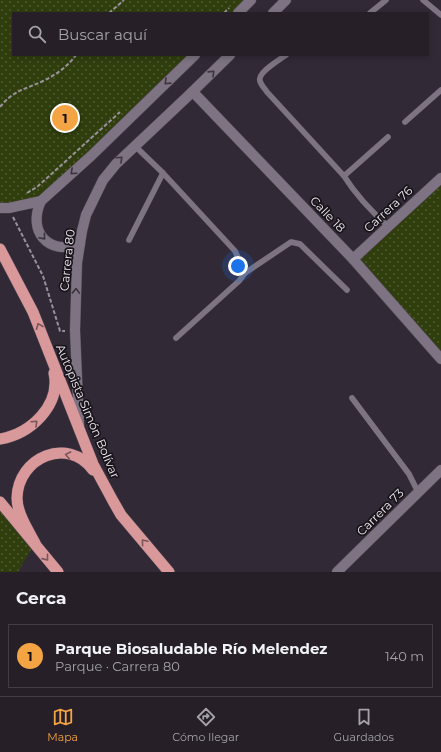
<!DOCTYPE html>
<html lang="es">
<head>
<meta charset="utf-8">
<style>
	body { margin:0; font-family:Montserrat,sans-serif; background:#322c34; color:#f1f3f6 }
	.you { position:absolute; left:238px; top:266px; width:14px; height:14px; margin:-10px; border:3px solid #fff; border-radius:50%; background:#1a73e8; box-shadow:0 0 0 6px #1a73e833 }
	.badge { display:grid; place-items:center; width:26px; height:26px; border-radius:50%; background:#f4a443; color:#111; font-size:13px; font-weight:700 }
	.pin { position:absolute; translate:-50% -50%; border:2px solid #fff; box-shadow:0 1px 4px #0006 }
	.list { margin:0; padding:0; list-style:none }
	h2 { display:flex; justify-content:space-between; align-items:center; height:52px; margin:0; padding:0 16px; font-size:17px }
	h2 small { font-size:13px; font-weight:400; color:#a4a2a8 }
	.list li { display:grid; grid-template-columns:26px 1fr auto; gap:12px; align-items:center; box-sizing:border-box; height:64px; margin:0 8px 8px; padding:0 8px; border:1px solid #423d45; border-radius:0px }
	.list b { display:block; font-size:15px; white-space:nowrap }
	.list p { margin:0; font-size:13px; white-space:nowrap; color:#a4a2a8 }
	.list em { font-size:13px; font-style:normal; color:#a4a2a8 }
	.icon { flex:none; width:22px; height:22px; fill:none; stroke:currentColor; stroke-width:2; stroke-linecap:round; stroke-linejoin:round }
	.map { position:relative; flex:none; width:441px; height:572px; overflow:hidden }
	.search { position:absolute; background:#261f28; box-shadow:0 2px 6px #0003; left:12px; right:12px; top:12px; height:44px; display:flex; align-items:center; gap:10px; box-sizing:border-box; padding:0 14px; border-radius:0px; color:#a4a2a8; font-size:15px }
	.sheet { height:124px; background:#261f28 }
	nav { display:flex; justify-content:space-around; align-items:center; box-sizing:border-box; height:56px; border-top:1px solid #423d45; background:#261f28; font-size:11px; color:#a4a2a8 }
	nav a { display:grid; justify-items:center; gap:2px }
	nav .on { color:#f4a443 }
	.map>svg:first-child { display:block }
	.park { fill:url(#park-dots) }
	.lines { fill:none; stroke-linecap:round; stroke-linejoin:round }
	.service-casing { stroke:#4d4651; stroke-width:6 }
	.minor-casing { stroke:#4d4651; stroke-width:11 }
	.secondary-casing { stroke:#4d4651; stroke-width:11 }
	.trunk-casing { stroke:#4d4651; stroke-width:12 }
	.path { stroke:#99929d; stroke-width:2; stroke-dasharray:4 2; stroke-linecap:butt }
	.service { stroke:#7d7382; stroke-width:5.5 }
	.minor { stroke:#7d7382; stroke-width:10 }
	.secondary { stroke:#7d7382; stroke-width:10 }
	.trunk { stroke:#d9989a; stroke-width:11 }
	.oneway { stroke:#3b353e }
	.oneway2 { stroke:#78565a }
	.labels { text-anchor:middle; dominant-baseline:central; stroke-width:3.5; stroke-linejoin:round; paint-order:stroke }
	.street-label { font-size:12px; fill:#efe9f2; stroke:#18141a }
</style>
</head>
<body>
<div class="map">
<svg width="441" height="572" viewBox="0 0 441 572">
	<defs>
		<pattern id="park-dots" width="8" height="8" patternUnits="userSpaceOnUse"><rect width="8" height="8" fill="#303e0d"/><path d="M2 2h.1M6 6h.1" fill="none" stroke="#4e5a31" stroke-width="1.8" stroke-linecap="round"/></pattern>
	</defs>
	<rect width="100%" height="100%" fill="#322936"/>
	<!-- park -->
	<g class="park">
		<path d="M0 0H251L238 13H13V55H195L41 201 0 208Z"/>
		<path d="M441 178V359L353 259Z"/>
		<path d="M0 502 35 543 18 572H0Z"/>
	</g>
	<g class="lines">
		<defs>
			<g id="service">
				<path d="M423 0 441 15"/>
				<path d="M370 13 386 0"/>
				<path d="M286 55C279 60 257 73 260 81 261 85 265 89 267 92L344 176C356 195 372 212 388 226"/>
				<path d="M405 122 441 90"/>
				<path d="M163 173 235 251 245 273 239 281 176 338"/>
				<path d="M344 176 388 137"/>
				<path d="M129 240 163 173 135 146"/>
				<path d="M245 273 291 242 300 244 347 290"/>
				<path d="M352 398 409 474 418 492"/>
			</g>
			<g id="minor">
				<path d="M193 92 353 259 441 359"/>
				<path d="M353 259 441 178"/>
				<path d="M337 572 441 470"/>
			</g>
			<g id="secondary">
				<path d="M238 13 251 0"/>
				<path d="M273 13 286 0"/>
				<path d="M41 201C27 231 48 256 80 244"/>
				<path d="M0 208H9L41 201 91 156 195 55"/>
				<path d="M79 425 75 330 77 263 82 231 86 215 103 180 116 164 187 97 230 55"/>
			</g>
			<g id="trunk">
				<path d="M0 249 33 312 93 464 113 501 121 515 169 572"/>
				<path d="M0 439C30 434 61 406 54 373"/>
				<path d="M0 502 58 572"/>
				<path d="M35 543C28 530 17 513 17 498 18 457 68 436 93 470"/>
			</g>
		</defs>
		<!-- service casing -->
		<use href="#service" class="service-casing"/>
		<!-- minor casing -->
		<use href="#minor" class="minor-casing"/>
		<!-- secondary casing -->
		<use href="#secondary" class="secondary-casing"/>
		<!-- trunk casing -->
		<use href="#trunk" class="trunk-casing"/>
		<!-- path -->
		<g class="path">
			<path d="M109 13 124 0"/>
			<path d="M224 13 229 8"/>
			<path d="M0 107C13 90 27 89 45 80 57 74 68 66 76 55"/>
			<path d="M27 193 37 187 120 112"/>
			<path d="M13 217 43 276 60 331H65"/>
		</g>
		<!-- service -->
		<use href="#service" class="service"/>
		<!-- minor -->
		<use href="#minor" class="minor"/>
		<!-- secondary -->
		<use href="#secondary" class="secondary"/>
		<!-- trunk -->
		<use href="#trunk" class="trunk"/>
	</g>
	<!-- one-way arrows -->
	<defs><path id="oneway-chevron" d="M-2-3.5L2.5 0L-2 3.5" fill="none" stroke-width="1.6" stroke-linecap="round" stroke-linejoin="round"/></defs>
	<g class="oneway">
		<use href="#oneway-chevron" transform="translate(212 73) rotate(-44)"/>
		<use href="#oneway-chevron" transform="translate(167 82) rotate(136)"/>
		<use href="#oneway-chevron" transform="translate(120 159) rotate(-43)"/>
		<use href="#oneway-chevron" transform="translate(73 172) rotate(138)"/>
		<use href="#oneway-chevron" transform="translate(43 237) rotate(49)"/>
		<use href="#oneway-chevron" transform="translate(76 291) rotate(-88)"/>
	</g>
	<g class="oneway2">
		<use href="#oneway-chevron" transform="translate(39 326) rotate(-112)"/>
		<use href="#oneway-chevron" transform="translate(35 423) rotate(-43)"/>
		<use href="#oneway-chevron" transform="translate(68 455) rotate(-169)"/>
		<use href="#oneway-chevron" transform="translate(144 542) rotate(-130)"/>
		<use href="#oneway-chevron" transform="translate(46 558) rotate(51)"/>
	</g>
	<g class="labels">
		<!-- street labels -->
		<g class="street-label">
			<text transform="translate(388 209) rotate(-43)">Carrera 76</text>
			<text transform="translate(328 214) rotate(46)">Calle 18</text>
			<text transform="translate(67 260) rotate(-84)">Carrera 80</text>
			<text transform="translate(88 411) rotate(67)">Autopista Simón Bolívar</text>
			<text transform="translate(380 512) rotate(-45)">Carrera 73</text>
		</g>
	</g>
</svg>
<div class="you"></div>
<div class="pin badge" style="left:65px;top:118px">1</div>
<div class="search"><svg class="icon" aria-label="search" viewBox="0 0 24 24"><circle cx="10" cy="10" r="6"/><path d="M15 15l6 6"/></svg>Buscar aquí</div>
</div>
<section class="sheet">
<h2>Cerca<small></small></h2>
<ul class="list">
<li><span class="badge">1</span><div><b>Parque Biosaludable Río Melendez</b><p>Parque · Carrera 80</p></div><em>140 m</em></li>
</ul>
</section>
<nav>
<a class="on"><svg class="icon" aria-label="map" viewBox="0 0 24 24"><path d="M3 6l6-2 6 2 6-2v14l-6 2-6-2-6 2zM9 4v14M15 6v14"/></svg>Mapa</a>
<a><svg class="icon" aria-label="directions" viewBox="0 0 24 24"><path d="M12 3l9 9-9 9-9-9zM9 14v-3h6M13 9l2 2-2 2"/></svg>Cómo llegar</a>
<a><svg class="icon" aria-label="saved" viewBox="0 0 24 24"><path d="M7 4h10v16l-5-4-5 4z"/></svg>Guardados</a>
</nav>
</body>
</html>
